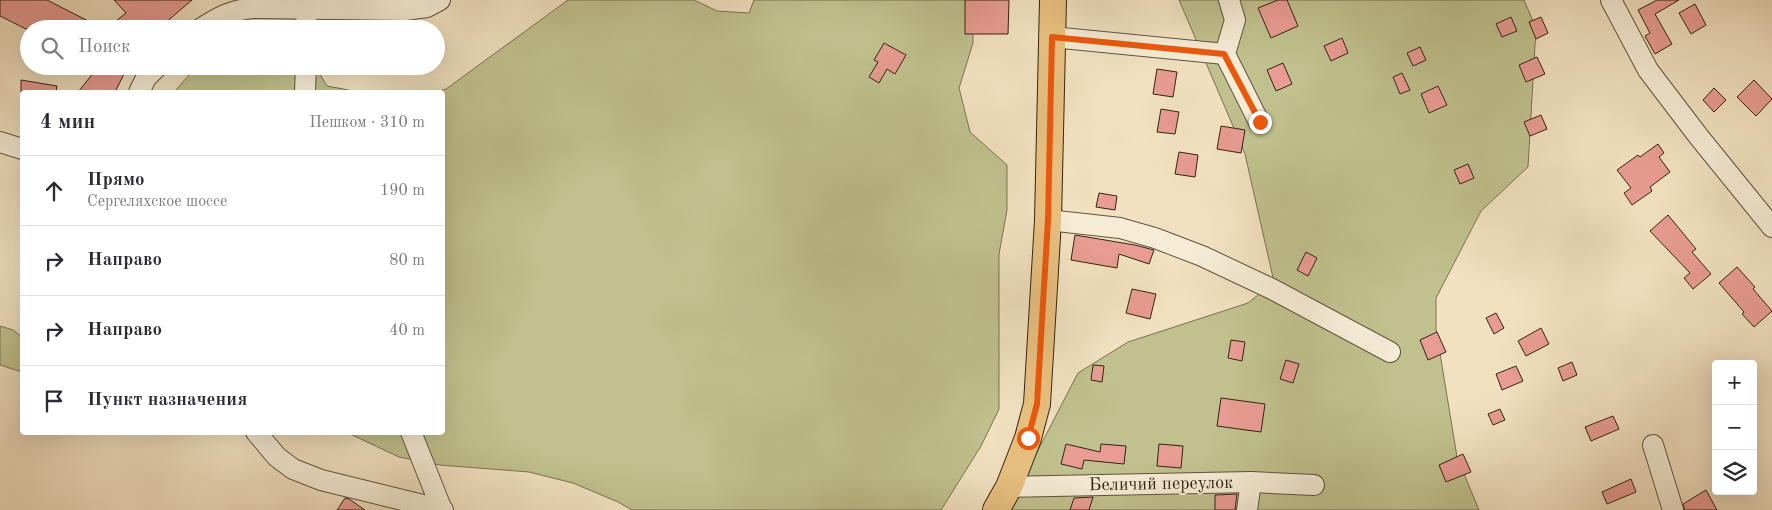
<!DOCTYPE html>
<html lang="ru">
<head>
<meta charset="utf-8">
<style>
	body { margin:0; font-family:"Old Standard TT",serif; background:#f2f2f3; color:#2b2b33 }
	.controls { position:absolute; right:15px; bottom:15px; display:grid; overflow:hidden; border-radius:5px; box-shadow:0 5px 20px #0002 }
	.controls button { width:45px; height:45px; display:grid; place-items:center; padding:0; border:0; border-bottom:1px solid #e1e1e2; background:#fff; color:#2b2b33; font:25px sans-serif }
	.stop { position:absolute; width:15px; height:15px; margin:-11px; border:4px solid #ea580c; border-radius:50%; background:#fff }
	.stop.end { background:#ea580c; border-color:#fff; box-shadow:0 1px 5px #0008 }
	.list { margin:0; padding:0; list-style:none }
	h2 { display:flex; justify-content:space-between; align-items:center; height:65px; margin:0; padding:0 20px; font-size:21px }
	h2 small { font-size:16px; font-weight:400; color:#7c7c81 }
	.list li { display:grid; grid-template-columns:32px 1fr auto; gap:15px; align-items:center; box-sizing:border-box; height:70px; padding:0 20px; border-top:1px solid #e1e1e2 }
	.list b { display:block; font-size:19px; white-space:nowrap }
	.list p { margin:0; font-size:16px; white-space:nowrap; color:#7c7c81 }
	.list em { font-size:16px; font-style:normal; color:#7c7c81 }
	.icon { flex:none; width:28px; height:28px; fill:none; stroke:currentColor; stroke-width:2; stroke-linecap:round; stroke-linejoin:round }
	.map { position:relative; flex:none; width:1772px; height:510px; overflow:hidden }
	.search { position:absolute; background:#fff; box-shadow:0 5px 20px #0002; left:20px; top:20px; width:425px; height:55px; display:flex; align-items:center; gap:12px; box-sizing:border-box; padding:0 18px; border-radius:28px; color:#7c7c81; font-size:19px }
	.panel { position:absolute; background:#fff; box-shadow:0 5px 20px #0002; left:20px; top:90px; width:425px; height:345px; border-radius:5px }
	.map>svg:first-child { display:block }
	.green { fill:#c0c18e; stroke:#797350 }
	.building { fill:#e89c93; stroke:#322512 }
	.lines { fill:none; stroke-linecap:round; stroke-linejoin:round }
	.minor-casing { stroke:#62543e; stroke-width:22 }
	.major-casing { stroke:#322512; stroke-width:28 }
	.minor { stroke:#f6ecd6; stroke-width:20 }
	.major { stroke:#e8c080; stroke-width:26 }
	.route { stroke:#ea580c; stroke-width:6 }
	.labels { text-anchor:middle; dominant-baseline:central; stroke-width:4; stroke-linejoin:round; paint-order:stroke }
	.street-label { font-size:18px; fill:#322512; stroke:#f6ecd6 }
</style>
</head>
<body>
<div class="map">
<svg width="1772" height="510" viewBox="0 0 1772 510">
	<rect width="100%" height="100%" fill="#f1e1c0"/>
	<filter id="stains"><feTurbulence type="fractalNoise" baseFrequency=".004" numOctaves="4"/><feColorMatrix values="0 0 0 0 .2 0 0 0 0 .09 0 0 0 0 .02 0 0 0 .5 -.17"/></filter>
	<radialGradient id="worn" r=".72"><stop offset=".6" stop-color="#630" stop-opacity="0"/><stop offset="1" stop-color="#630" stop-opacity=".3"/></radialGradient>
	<!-- green -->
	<g class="green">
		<path d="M568 0H694L717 11 749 13 754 0H973V43L959 88 970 132 1007 165V210L999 254V409L981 446 941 510H632L618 502 573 483 529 472 440 465 399 457 348 433 442 432V92H436L446 89Z"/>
		<path d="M1179 0H1524L1536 28 1528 167 1481 211 1436 298V329L1457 457 1479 510H1007L1078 373 1128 342 1248 303 1274 282 1245 154Z"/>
		<path d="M197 66H315L327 86 359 92H174Z"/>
		<path d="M0 326 13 330 22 337V372L0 365Z"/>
	</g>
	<!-- building -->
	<g class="building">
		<path d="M0 0H47L104 29H26L0 16Z"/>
		<path d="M114 0H192L158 29H106L126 13Z"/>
		<path d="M965 0H1009L1008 34H965Z"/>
		<path d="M1278 0H1287L1298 26 1271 38 1258 8Z"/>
		<path d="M1657 0H1679L1655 14 1672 44 1655 54 1645 36 1650 33 1638 10Z"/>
		<path d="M1695 4 1706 25 1691 34 1679 13Z"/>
		<path d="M1511 17 1517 31 1502 37 1496 24Z"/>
		<path d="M1541 17 1548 33 1536 39 1529 22Z"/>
		<path d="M1342 38 1348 53 1331 61 1324 46Z"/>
		<path d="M884 43 906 55 895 74 887 69 879 83 869 77 878 62 874 60Z"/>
		<path d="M1420 47 1426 60 1413 66 1407 53Z"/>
		<path d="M1537 57 1545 74 1526 82 1519 65Z"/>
		<path d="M1283 63 1292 84 1276 91 1267 70Z"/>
		<path d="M99 66H128L115 92H78Z"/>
		<path d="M1157 69 1177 72 1173 97 1153 94Z"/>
		<path d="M1402 73 1410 90 1400 94 1393 77Z"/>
		<path d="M21 80 57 86 56 92H21Z"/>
		<path d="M1754 80 1772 99 1756 116 1737 97Z"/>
		<path d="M1438 86 1447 105 1429 113 1421 94Z"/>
		<path d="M1714 88 1726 100 1714 112 1703 100Z"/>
		<path d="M1161 109 1179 112 1175 134 1157 132Z"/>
		<path d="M1541 115 1547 129 1530 136 1524 122Z"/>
		<path d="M1221 126 1245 130 1241 153 1217 149Z"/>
		<path d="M1658 144 1664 153 1659 157 1670 172 1650 187 1652 191 1632 205 1624 193 1631 188 1617 170 1638 155 1640 157Z"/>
		<path d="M1179 152 1198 155 1195 177 1175 174Z"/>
		<path d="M1468 164 1474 178 1460 184 1454 170Z"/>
		<path d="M1099 193 1117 196 1115 210 1096 207Z"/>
		<path d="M1668 215 1696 249 1692 252 1711 274 1693 289 1684 278 1690 273 1650 231Z"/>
		<path d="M1075 235 1135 245 1154 250 1149 264 1119 254 1117 268 1071 260Z"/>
		<path d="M1306 252 1317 258 1308 276 1297 270Z"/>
		<path d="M1737 267 1755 287 1753 289 1772 311 1754 327 1742 314 1744 312 1719 283Z"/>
		<path d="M1132 289 1156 294 1150 319 1126 313Z"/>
		<path d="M1496 313 1504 328 1494 334 1486 318Z"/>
		<path d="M1541 328 1549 344 1526 356 1518 341Z"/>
		<path d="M1437 332 1446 352 1428 360 1420 340Z"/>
		<path d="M1231 340 1245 342 1242 361 1228 358Z"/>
		<path d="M1286 360 1299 364 1293 383 1280 379Z"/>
		<path d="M1572 362 1577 375 1563 381 1558 368Z"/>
		<path d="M1093 365 1104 366 1102 382 1091 380Z"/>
		<path d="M1516 366 1523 381 1502 390 1496 374Z"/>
		<path d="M1221 398 1265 404 1261 432 1217 426Z"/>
		<path d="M1500 409 1505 420 1493 425 1488 414Z"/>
		<path d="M1613 416 1619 429 1591 441 1585 427Z"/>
		<path d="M1066 444 1100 452 1101 444 1126 446 1124 464 1084 460 1082 469 1061 464Z"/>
		<path d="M1159 444 1183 446 1181 468 1157 466Z"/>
		<path d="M1463 454 1471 472 1446 482 1439 465Z"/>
		<path d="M1631 479 1636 492 1607 504 1602 492Z"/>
		<path d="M1706 490 1717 510H1685L1683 504Z"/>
		<path d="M1237 494 1235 510H1215V495Z"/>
		<path d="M1093 497 1089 510H1070L1074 498Z"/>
		<path d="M345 498 349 499 365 510H337Z"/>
	</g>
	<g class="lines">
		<defs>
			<g id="minor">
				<path d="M1229 0 1235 20 1225 54 1259 122"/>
				<path d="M1611 0 1648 70 1699 137 1772 227"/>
				<path d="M200 29C219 17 231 10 254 8L405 10 427 7 440 0"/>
				<path d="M306 29 307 0"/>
				<path d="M1052 37 1225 54"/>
				<path d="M139 92 146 78 158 66"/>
				<path d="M305 92 306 66"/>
				<path d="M0 142 22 149"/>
				<path d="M1048 220 1120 228 1155 238 1202 256 1272 289 1390 352"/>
				<path d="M256 432 277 457 293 469 321 480 443 510"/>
				<path d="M411 432 442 510"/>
				<path d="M1653 445 1673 510"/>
				<path d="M1009 487 1251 482 1314 485"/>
				<path d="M1247 510 1251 482"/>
			</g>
			<path id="major" d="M996 510 1009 487 1028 438 1037 404 1048 220 1053 0"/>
		</defs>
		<!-- minor casing -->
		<use href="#minor" class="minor-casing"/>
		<!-- major casing -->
		<use href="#major" class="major-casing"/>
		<!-- minor -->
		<use href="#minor" class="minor"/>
		<!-- major -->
		<use href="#major" class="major"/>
	</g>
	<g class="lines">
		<!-- route -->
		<path class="route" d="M1028 438 1037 404 1048 220 1052 37 1224 54 1260 122"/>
	</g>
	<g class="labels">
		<!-- street labels -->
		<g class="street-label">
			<text transform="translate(1161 484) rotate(-1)">Беличий переулок</text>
		</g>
	</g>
	<rect width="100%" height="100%" filter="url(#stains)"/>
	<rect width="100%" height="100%" fill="url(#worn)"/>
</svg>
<div class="controls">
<button>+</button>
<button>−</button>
<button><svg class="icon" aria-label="layers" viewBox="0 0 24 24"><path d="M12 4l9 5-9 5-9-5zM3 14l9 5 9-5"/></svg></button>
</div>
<div class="stop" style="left:1028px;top:438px"></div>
<div class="stop end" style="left:1260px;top:122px"></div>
<div class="search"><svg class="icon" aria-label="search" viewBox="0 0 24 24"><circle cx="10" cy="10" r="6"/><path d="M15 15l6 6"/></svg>Поиск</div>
<section class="panel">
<h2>4 мин<small>Пешком · 310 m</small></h2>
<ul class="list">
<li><svg class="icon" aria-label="ahead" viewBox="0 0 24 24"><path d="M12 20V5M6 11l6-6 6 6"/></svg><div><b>Прямо</b><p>Сергеляхское шоссе</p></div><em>190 m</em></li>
<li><svg class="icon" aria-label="right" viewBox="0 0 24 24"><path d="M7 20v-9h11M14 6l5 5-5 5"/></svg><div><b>Направо</b></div><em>80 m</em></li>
<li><svg class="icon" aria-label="right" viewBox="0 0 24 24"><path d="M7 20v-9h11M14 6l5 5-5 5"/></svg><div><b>Направо</b></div><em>40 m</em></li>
<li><svg class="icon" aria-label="arrive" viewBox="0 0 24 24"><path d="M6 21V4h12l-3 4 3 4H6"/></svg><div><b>Пункт назначения</b></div></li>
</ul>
</section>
</div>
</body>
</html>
